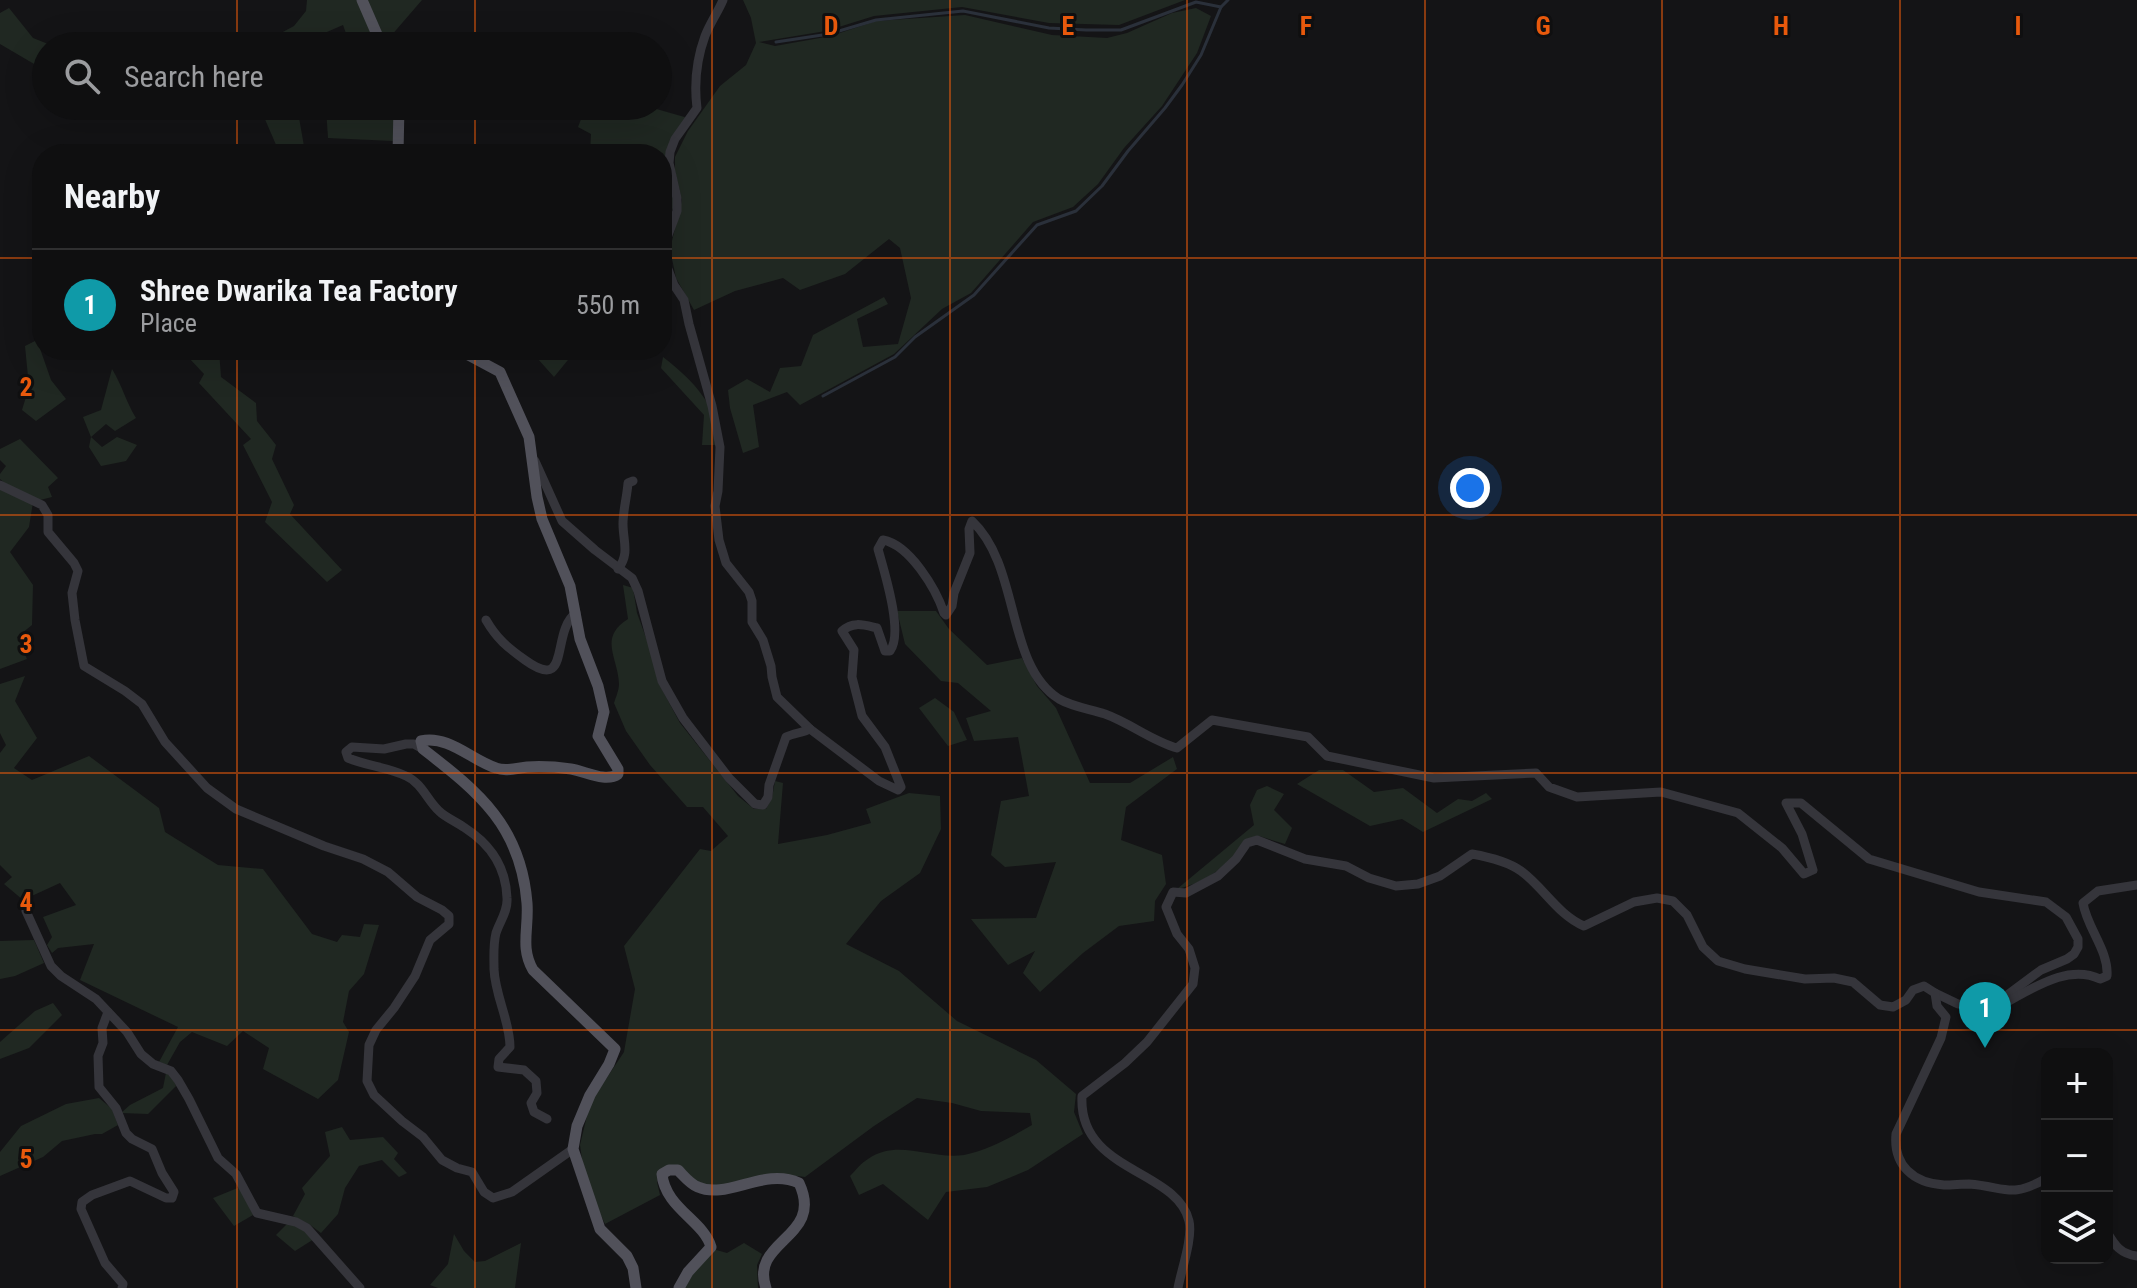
<!DOCTYPE html>
<html lang="en">
<head>
<meta charset="utf-8">
<style>
	body { margin:0; font-family:"Roboto Condensed",sans-serif; background:#181819; color:#f1f3f6 }
	.controls { position:absolute; right:24px; bottom:24px; display:grid; overflow:hidden; border-radius:16px; box-shadow:0 8px 32px #0002 }
	.controls button { width:72px; height:72px; display:grid; place-items:center; padding:0; border:0; border-bottom:2px solid #2f2f30; background:#0f0f10; color:#f1f3f6; font:40px sans-serif }
	.you { position:absolute; left:1470px; top:488px; width:28px; height:28px; margin:-20px; border:6px solid #fff; border-radius:50%; background:#1a73e8; box-shadow:0 0 0 12px #1a73e833 }
	.badge { display:grid; place-items:center; width:52px; height:52px; border-radius:50%; background:#f6d22b; color:#fff; font-size:26px; font-weight:700 }
	.pin { position:absolute; translate:-50% -66px; filter:drop-shadow(0 2px 4px #0008) }
	.pin::after { content:''; position:absolute; top:42px; width:28px; height:24px; background:inherit; clip-path:polygon(0 0,100% 0,50% 100%) }
	.list { margin:0; padding:0; list-style:none }
	h2 { display:flex; justify-content:space-between; align-items:center; height:104px; margin:0; padding:0 32px; font-size:34px }
	h2 small { font-size:26px; font-weight:400; color:#9b9c9f }
	.list li { display:grid; grid-template-columns:52px 1fr auto; gap:24px; align-items:center; box-sizing:border-box; height:112px; padding:0 32px; border-top:2px solid #2f2f30 }
	.list b { display:block; font-size:30px; white-space:nowrap }
	.list p { margin:0; font-size:26px; white-space:nowrap; color:#9b9c9f }
	.list em { font-size:26px; font-style:normal; color:#9b9c9f }
	.icon { flex:none; width:44px; height:44px; fill:none; stroke:currentColor; stroke-width:2; stroke-linecap:round; stroke-linejoin:round }
	.map { position:relative; flex:none; width:2137px; height:1288px; overflow:hidden }
	.search { position:absolute; background:#0f0f10; box-shadow:0 8px 32px #0002; left:32px; top:32px; width:640px; height:88px; display:flex; align-items:center; gap:20px; box-sizing:border-box; padding:0 28px; border-radius:44px; color:#9b9c9f; font-size:30px }
	.panel { position:absolute; background:#0f0f10; box-shadow:0 8px 32px #0002; left:32px; top:144px; width:640px; height:216px; border-radius:32px }
	.map>svg:first-child { display:block }
	.green { fill:#202822 }
	.lines { fill:none; stroke-linecap:round; stroke-linejoin:round }
	.stream { stroke:#2a303a; stroke-width:3 }
	.minor { stroke:#35353b; stroke-width:9 }
	.major { stroke:#51515a; stroke-width:11 }
	.grid { fill:none; stroke:#e8590c; stroke-width:2; stroke-opacity:0.55 }
	.grid-label { font-size:26px; text-anchor:middle; font-weight:bold; fill:#e8590c; stroke:#0f0f10; stroke-width:6; stroke-linejoin:round; paint-order:stroke }
</style>
</head>
<body>
<div class="map">
<svg width="2137" height="1288" viewBox="0 0 2137 1288">
	<rect width="100%" height="100%" fill="#141416"/>
	<!-- green -->
	<g class="green">
		<path d="M307 0H358L377 46H371L366 35 348 39 343 25 320 35 315 46H280L281 33 294 26 306 11Z"/>
		<path d="M367 0H422L390 37 394 46H387Z"/>
		<path d="M743 0H1185L1119 25 1049 23 962 7 874 16 826 31 759 42 775 46 831 36 876 21 965 15 1052 35 1107 38 1127 33 1172 13 1196 8 1211 16 1197 53 1162 106 1124 148 1098 184 1073 207 1033 222 971 293 942 309 894 354 800 405 787 392 753 405 759 447 743 453 730 408 728 390 747 379 770 392 780 368 801 366 813 335 884 297 888 304 857 319 863 347 898 344 911 298 900 248 889 239 845 274 800 290 783 278 735 291 694 310 676 278 670 249 682 200 675 171V157L688 131 720 86 746 65 756 43 751 18Z"/>
		<path d="M9 8 33 38 53 46H46V71L0 44V13Z"/>
		<path d="M256 106H297L305 152 280 154 264 117Z"/>
		<path d="M329 106H395L393 141 328 138 326 108Z"/>
		<path d="M586 106H646L688 118 673 139V208L666 223 662 239V154H590L591 134 578 127Z"/>
		<path d="M37 340 51 380 66 399 36 421 22 410 29 387 25 346Z"/>
		<path d="M186 350H219L221 377 256 403 257 421 276 445 272 459 294 505 290 514 342 570 327 582 265 522 272 502 243 445 251 439 199 383 204 374 189 358Z"/>
		<path d="M530 350H582L572 355 554 377Z"/>
		<path d="M663 357C680 370 699 387 709 406 715 417 715 432 715 445H702L704 415 661 368Z"/>
		<path d="M112 369C122 385 126 402 136 418L115 431 106 424 91 437 102 447 117 437 137 445 126 461 101 466 89 447 91 437 83 417 101 410Z"/>
		<path d="M20 439 58 478 48 487 52 497 40 500 7 485 0 479V474L6 466 0 460V449Z"/>
		<path d="M0 488 33 502 29 527 10 552 33 585 32 625 17 637 27 659 0 669Z"/>
		<path d="M623 585 633 588 637 613 652 654 658 682 680 723 738 796 754 809H766L772 798 775 781 783 783 778 844 827 835 871 823 866 809 909 793 940 796 941 829 920 873 881 901 846 944 899 971 957 1021 1036 1060 1076 1094 1074 1112 1083 1134 1028 1170 987 1187 946 1192 928 1220 883 1184 859 1195 850 1176C856 1170 861 1163 868 1159 898 1138 931 1160 964 1155 989 1150 1011 1137 1032 1125L1030 1113 981 1111 952 1103 917 1098 874 1126 805 1177C775 1172 748 1184 718 1186 700 1187 681 1177 664 1170L657 1182 660 1195 605 1224 594 1201 583 1166 580 1145 590 1103 624 1052 635 989 624 946 700 849 711 851 728 836 703 807H687L650 765 626 731 614 703C616 697 619 690 619 684 618 657 598 638 628 619Z"/>
		<path d="M897 611H936L949 629 987 665 1022 658 1037 686 1056 708 1090 783H1130L1173 757 1177 769 1126 807 1121 840 1162 855 1166 884 1155 901 1154 921 1119 926 1083 953 1040 992 1023 973 1035 951 1008 965 971 919 1036 918 1056 862 1005 867 991 855 1001 801 1029 796 1018 737 974 741 966 718 991 711 958 683 941 681 905 644Z"/>
		<path d="M25 676 15 701 37 738 14 768 32 780 89 756 159 808 165 832 218 865 263 869 312 934 337 942 342 935 360 937 364 924 379 925 364 974 349 991 343 1022 349 1032 338 1080 318 1099 263 1069 269 1048 243 1031 227 1046 192 1032 180 1042 167 1065 159 1062 178 1027 80 980 94 944 58 948 52 953 47 945 52 937 43 917 76 905 60 883 23 900 4 884 12 877 0 865V753L6 745 0 733V684Z"/>
		<path d="M935 698 954 712 967 740 948 746 919 708Z"/>
		<path d="M1319 770H1343L1374 792 1403 788 1437 813 1458 799 1472 801 1486 793 1492 799 1423 832 1402 819 1370 826 1297 784Z"/>
		<path d="M1267 786 1284 794 1274 810 1292 828 1285 844 1259 836C1233 858 1211 882 1177 889L1254 825 1250 805 1257 790Z"/>
		<path d="M34 940 44 963 15 976 0 979V941Z"/>
		<path d="M53 1003 62 1015 29 1048 0 1059V1042L35 1011Z"/>
		<path d="M166 1073 173 1077 176 1086 148 1114 121 1113 130 1105 163 1088Z"/>
		<path d="M99 1098 112 1109 118 1125 102 1134H95L62 1141 43 1157 0 1176V1152L21 1126 66 1104Z"/>
		<path d="M342 1127 350 1140 383 1137 398 1153 394 1159 407 1173 399 1177 382 1160 359 1166 345 1188 338 1214 321 1233 309 1224 293 1216 305 1194 302 1188 330 1156 325 1132Z"/>
		<path d="M240 1187 253 1215 234 1226 213 1198Z"/>
		<path d="M289 1222 306 1229 314 1239 295 1251 276 1235Z"/>
		<path d="M454 1234 464 1251 475 1262 485 1261 521 1243 515 1288H438L430 1285 448 1264Z"/>
		<path d="M744 1243 762 1254 757 1265 758 1288H684L689 1277 713 1249 727 1253Z"/>
	</g>
	<g class="lines">
		<!-- stream -->
		<g class="stream">
			<path d="M776 42 829 34 876 20 963 11 1049 28 1086 30H1121L1196 2 1221 7"/>
			<path d="M823 396 895 357 915 337 974 295 1037 225 1076 211 1102 186 1128 151 1165 108 1182 85 1201 55 1221 7 1228 0"/>
		</g>
		<!-- minor -->
		<g class="minor">
			<path d="M723 0C718 12 710 23 705 36 697 58 694 84 697 108L675 139 670 152 669 163 677 198V211L664 246 666 264 674 285 684 300 689 324 712 406 720 447 718 491 715 506 719 540 726 563 749 592 752 601V622L763 640 771 666 772 677 777 697 810 729 879 781 898 790 901 787 885 747 862 716 852 677 854 650 842 631C853 621 864 625 877 628L885 651H890C904 633 884 571 878 549L883 540C910 545 936 589 944 613L946 615 952 606 954 593 970 553 969 529 972 521C1021 567 1005 665 1059 699 1073 707 1090 709 1105 714 1130 723 1152 741 1177 748L1212 720 1308 737 1327 756 1434 778 1536 773 1549 787 1577 797 1661 792 1738 813 1782 848 1804 874 1813 870 1802 834 1786 803H1801L1869 859 1979 892 2046 902 2066 917 2078 939V947L2074 954 2067 959 2041 970 1991 1007"/>
			<path d="M535 461 562 521 595 550 632 578 638 591 662 681 683 718 729 778 755 804 763 805 768 797 769 785 786 737C794 733 802 733 810 729"/>
			<path d="M0 485 42 505 48 515V532L74 563 78 571 72 593 75 620 84 666 125 691 142 704 165 742 207 788 236 809 324 846 363 859 388 872 417 897 442 910 449 916V924L430 940 415 976 394 1008 376 1030 369 1045 367 1081 374 1095 402 1121 423 1137 442 1160 457 1168 472 1172 484 1192 493 1198 512 1192 573 1149"/>
			<path d="M618 569C630 554 623 541 623 524 623 510 627 497 628 483L633 481"/>
			<path d="M486 620C497 639 507 647 525 660 572 694 550 632 576 613"/>
			<path d="M423 749 414 744H406L384 749 352 747 346 752 348 758C367 766 387 767 406 776 422 783 427 800 439 811 446 818 457 822 465 828 490 844 506 867 507 898 508 911 500 921 496 933 493 945 494 956 494 969 495 996 510 1021 510 1047L499 1059 498 1067 524 1070 536 1081 537 1093 531 1103 534 1112 547 1119"/>
			<path d="M26 911 51 966 61 976 96 999 127 1032 141 1054 153 1064 171 1071 178 1080 189 1099 218 1158 236 1174 257 1213 296 1222 307 1228 360 1288"/>
			<path d="M1935 993 1958 1004 1993 1006"/>
			<path d="M2007 1002C2035 987 2069 964 2100 979L2107 976C2109 951 2087 928 2083 903L2098 891 2137 885"/>
			<path d="M108 1012 102 1028 103 1043 98 1056 99 1087 116 1108 126 1133 132 1139 152 1149 162 1173 174 1192 172 1198H166L130 1181 92 1195 82 1202 81 1209 105 1263 123 1284 122 1288"/>
			<path d="M2107 1232C2115 1246 2121 1254 2137 1256"/>
			<path d="M1178 1288C1181 1271 1193 1238 1189 1221 1177 1169 1078 1172 1082 1096L1125 1063 1147 1042 1193 984 1195 968 1189 949 1177 934 1166 907 1173 892 1186 893 1218 876 1236 859 1247 843 1257 840 1305 859 1346 866 1369 878 1396 886 1418 884 1440 876 1472 854C1489 857 1507 861 1521 871 1544 888 1558 915 1584 926L1634 902 1657 898 1673 901 1687 915 1703 947 1718 961 1745 969 1805 979 1834 978 1853 982 1880 1005 1893 1007 1906 1000 1913 990 1924 986 1935 993 1937 1006 1946 1017 1941 1038 1896 1134C1893 1165 1913 1183 1944 1185 1953 1185 1961 1184 1969 1184 2007 1187 2010 1199 2047 1178"/>
		</g>
		<!-- major -->
		<g class="major">
			<path d="M362 0 382 46"/>
			<path d="M398 154 399 106"/>
			<path d="M459 350 500 372 529 437 537 497 542 519 570 586 580 639 598 686 604 712 598 736 618 769V774C606 783 585 771 571 769 557 767 541 766 527 767 517 768 506 772 496 768 471 760 449 735 421 741L423 749C480 793 521 827 527 903 529 928 520 948 533 970L615 1049 609 1064 590 1095 577 1126 573 1149 600 1229 627 1256 633 1268 636 1288"/>
			<path d="M679 1288 688 1272 711 1247C704 1221 665 1208 662 1174L669 1170H678C684 1176 690 1184 698 1187 727 1200 764 1167 799 1183 825 1238 749 1240 766 1288"/>
		</g>
	</g>
	<!-- grid -->
	<path class="grid" d="M237 0V46M475 0V46M712 0V1288M950 0V1288M1187 0V1288M1425 0V1288M1662 0V1288M1900 0V1288M237 106V154M475 106V154M0 258H42M662 258H2137M237 350V1288M475 350V1288M0 515H2137M0 773H2137M0 1030H2137"/>
	<g class="grid-label">
		<text x="831" y="35">D</text>
		<text x="1068" y="35">E</text>
		<text x="1306" y="35">F</text>
		<text x="1543" y="35">G</text>
		<text x="1781" y="35">H</text>
		<text x="2018" y="35">I</text>
		<text x="26" y="396">2</text>
		<text x="26" y="653">3</text>
		<text x="26" y="911">4</text>
		<text x="26" y="1168">5</text>
	</g>
</svg>
<div class="controls">
<button>+</button>
<button>−</button>
<button><svg class="icon" aria-label="layers" viewBox="0 0 24 24"><path d="M12 4l9 5-9 5-9-5zM3 14l9 5 9-5"/></svg></button>
</div>
<div class="you"></div>
<div class="pin badge" style="left:1985px;top:1048px;background:#0f9aa8">1</div>
<div class="search"><svg class="icon" aria-label="search" viewBox="0 0 24 24"><circle cx="10" cy="10" r="6"/><path d="M15 15l6 6"/></svg>Search here</div>
<section class="panel">
<h2>Nearby<small></small></h2>
<ul class="list">
<li><span class="badge" style="background:#0f9aa8">1</span><div><b>Shree Dwarika Tea Factory</b><p>Place</p></div><em>550 m</em></li>
</ul>
</section>
</div>
</body>
</html>
